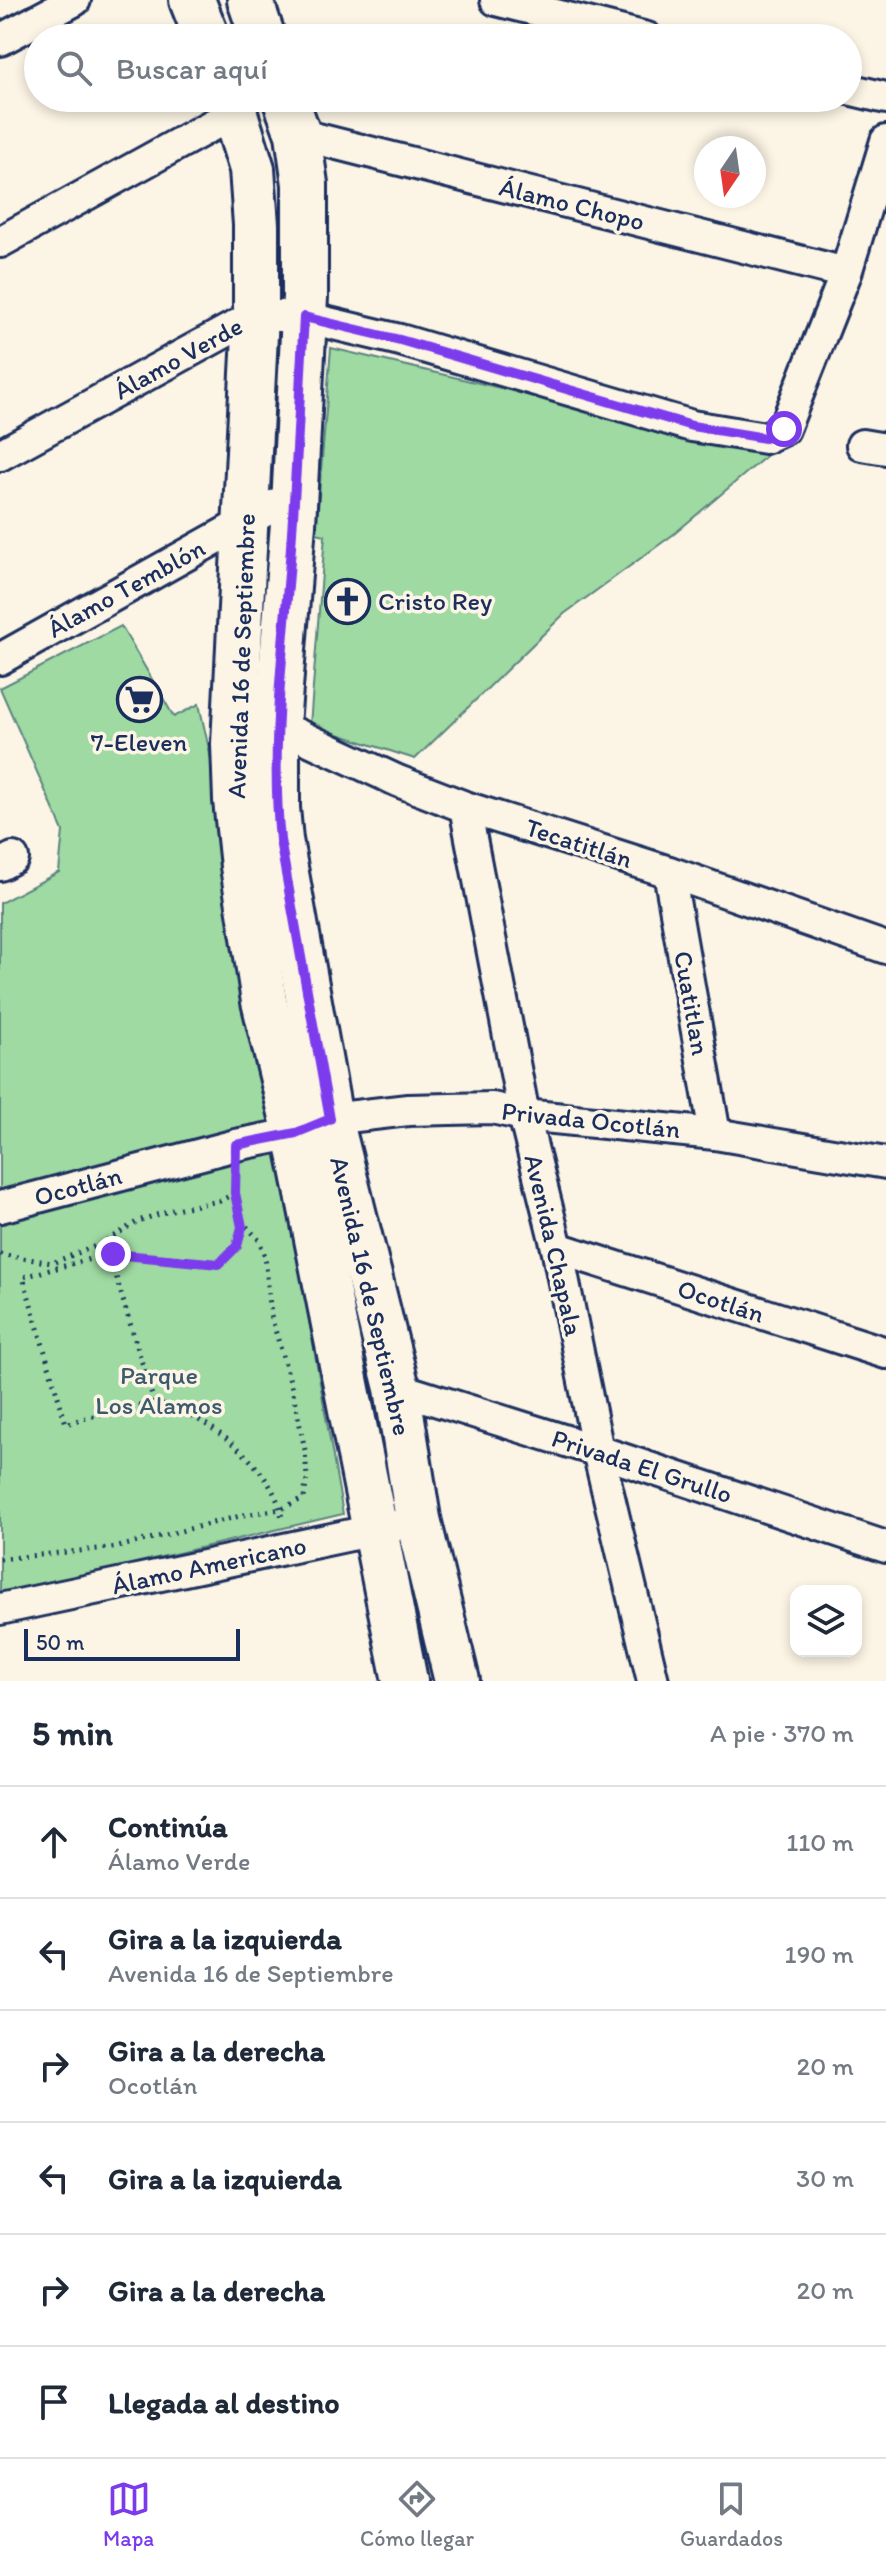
<!DOCTYPE html>
<html lang="es">
<head>
<meta charset="utf-8">
<style>
	body { margin:0; font-family:Itim,sans-serif; background:#f6f6f7; color:#1f2937 }
	.controls { position:absolute; right:24px; bottom:24px; display:grid; overflow:hidden; border-radius:16px; box-shadow:0 4px 12px #0003 }
	.controls button { width:72px; height:72px; display:grid; place-items:center; padding:0; border:0; border-bottom:2px solid #e0e1e3; background:#fff; color:#1f2937; font:40px sans-serif }
	.compass { position:absolute; left:694px; top:136px; width:72px; height:72px; border-radius:50%; background:#fff; box-shadow:0 4px 12px #0003; rotate:193deg }
	.scale { position:absolute; left:24px; bottom:20px; width:216px; box-sizing:border-box; padding-left:8px; border:4px solid #1b2f5e; border-top:0; font-size:22px; line-height:28px; white-space:nowrap; color:#1b2f5e; -webkit-text-stroke:6px #fcf5e5; paint-order:stroke }
	.stop { position:absolute; width:24px; height:24px; margin:-18px; border:6px solid #7c3aed; border-radius:50%; background:#fff }
	.stop.end { background:#7c3aed; border-color:#fff; box-shadow:0 2px 8px #0008 }
	.list { margin:0; padding:0; list-style:none }
	h2 { display:flex; justify-content:space-between; align-items:center; height:104px; margin:0; padding:0 32px; font-size:34px }
	h2 small { font-size:26px; font-weight:400; color:#747a83 }
	.list li { display:grid; grid-template-columns:52px 1fr auto; gap:24px; align-items:center; box-sizing:border-box; height:112px; padding:0 32px; border-top:2px solid #e0e1e3 }
	.list b { display:block; font-size:30px; white-space:nowrap }
	.list p { margin:0; font-size:26px; white-space:nowrap; color:#747a83 }
	.list em { font-size:26px; font-style:normal; color:#747a83 }
	.icon { flex:none; width:44px; height:44px; fill:none; stroke:currentColor; stroke-width:2; stroke-linecap:round; stroke-linejoin:round }
	.map { position:relative; flex:none; width:886px; height:1681px; overflow:hidden }
	.search { position:absolute; background:#fff; box-shadow:0 4px 12px #0003; left:24px; right:24px; top:24px; height:88px; display:flex; align-items:center; gap:20px; box-sizing:border-box; padding:0 28px; border-radius:44px; color:#747a83; font-size:30px }
	.sheet { height:776px; background:#fff }
	nav { display:flex; justify-content:space-around; align-items:center; box-sizing:border-box; height:112px; border-top:2px solid #e0e1e3; background:#fff; font-size:22px; color:#747a83 }
	nav a { display:grid; justify-items:center; gap:4px }
	nav .on { color:#7c3aed }
	.map>svg:first-child { display:block }
	.green { fill:#9edaa2; stroke:#5c8480; stroke-width:2 }
	.lines { fill:none; stroke-linecap:round; stroke-linejoin:round }
	.street-casing { stroke:#1b2f5e; stroke-width:36 }
	.secondary-casing { stroke:#1b2f5e; stroke-width:50 }
	.path { stroke:#1b2f5e; stroke-width:5; stroke-dasharray:2 6; stroke-linecap:butt }
	.street { stroke:#fcf5e5; stroke-width:30 }
	.secondary { stroke:#fcf5e5; stroke-width:44 }
	.route { stroke:#7c3aed; stroke-width:10 }
	.labels { text-anchor:middle; dominant-baseline:central; stroke-width:7; stroke-linejoin:round; paint-order:stroke }
	.street-label { font-size:26px; fill:#1b2f5e; stroke:#fcf5e5 }
	.poi-label { font-size:26px; fill:#1b2f5e; stroke:#fcf5e5; text-anchor:start }
	.park-label { font-size:26px; fill:#3c5a6f; stroke:#fcf5e5 }
</style>
</head>
<body>
<div class="map">
<svg width="886" height="1681" viewBox="0 0 886 1681">
	<rect width="100%" height="100%" fill="#fcf5e5"/>
	<filter id="ink" filterUnits="userSpaceOnUse"><feTurbulence type="fractalNoise" baseFrequency=".0125" numOctaves="2"/><feDisplacementMap in="SourceGraphic" scale="16" xChannelSelector="R" yChannelSelector="G"/><feConvolveMatrix kernelMatrix="1 2 1 2 8 2 1 2 1" color-interpolation-filters="sRGB"/></filter>
	<g filter="url(#ink)">
		<!-- green -->
		<g class="green">
			<path d="M331 348 771 452 674 534 564 614 415 759 310 725 325 535 316 533Z"/>
			<path d="M121 626 174 717 199 704 209 749 343 1514 0 1595V903L59 872 63 831 0 688Z"/>
		</g>
		<g class="lines">
			<defs>
				<g id="street">
					<path d="M496 0 647 38"/>
					<path d="M0 40 75 0"/>
					<path d="M848 89 886 98"/>
					<path d="M298 134 846 273"/>
					<path d="M0 242 236 112"/>
					<path d="M862 445 886 449"/>
					<path d="M0 455 256 315 304 317 400 340 692 426 765 438 784 429 846 273 886 141"/>
					<path d="M0 659 295 494"/>
					<path d="M277 725 398 781 465 807 669 872 886 948"/>
					<path d="M465 807 524 1115 557 1248 598 1451 653 1681"/>
					<path d="M0 865 13 858"/>
					<path d="M669 872 715 1134"/>
					<path d="M0 1207 236 1145 296 1133 330 1119 408 1110 492 1108 524 1115 715 1134 886 1163"/>
					<path d="M557 1248 886 1353"/>
					<path d="M397 1388 598 1451 886 1547"/>
					<path d="M0 1609 393 1526"/>
				</g>
				<g id="secondary">
					<path d="M192 0 207 38"/>
					<path d="M250 0 263 38"/>
					<path d="M230 98 252 169 256 225V315L234 744 236 800 243 866 264 1001 296 1133 405 1681"/>
					<path d="M285 98 298 134 305 184V297L293 524 277 725V808L280 840 330 1119 397 1388 418 1519 457 1681"/>
				</g>
			</defs>
			<!-- street casing -->
			<use href="#street" class="street-casing"/>
			<!-- secondary casing -->
			<use href="#secondary" class="secondary-casing"/>
			<!-- path -->
			<g class="path">
				<path d="M0 1254 52 1263 101 1244 138 1221 175 1209 220 1201 235 1193"/>
				<path d="M113 1254 178 1258 219 1264 237 1246 242 1227 235 1193V1172"/>
				<path d="M154 1402 109 1254 23 1277 66 1424C81 1419 145 1401 157 1403 204 1413 279 1470 282 1521"/>
				<path d="M0 1559 118 1547 244 1515 281 1509 304 1498 307 1477 305 1450 292 1388 271 1316 265 1256 259 1240 239 1218"/>
			</g>
			<!-- street -->
			<use href="#street" class="street"/>
			<!-- secondary -->
			<use href="#secondary" class="secondary"/>
		</g>
	</g>
	<g class="lines" filter="url(#ink)">
		<!-- route -->
		<path class="route" d="M113 1254 219 1264 237 1246 242 1227 235 1193 236 1145 296 1133 330 1119 280 840C271 751 282 662 289 573 296 488 299 403 304 317L400 340 692 426 765 438 784 429"/>
	</g>
	<!-- icons -->
	<defs>
		<symbol id="church-ring" viewBox="-11 -11 22 22"><circle r="9.5" fill="#fcf5e5" stroke="#1b2f5e" stroke-width="1.5"/><path d="M-1.2-6h2.4v3.5h3.3v2.4h-3.3V6h-2.4V-.1h-3.3v-2.4h3.3Z" fill="#1b2f5e"/></symbol>
		<symbol id="supermarket-ring" viewBox="-11 -11 22 22"><circle r="9.5" fill="#fcf5e5" stroke="#1b2f5e" stroke-width="1.5"/><path d="M-6-5.5h2.5l.6 2H6L4.5 2H-2.5L-4.4-4H-6ZM-1.5 3.2a1.3 1.3 0 1 0 .1 0ZM3 3.2a1.3 1.3 0 1 0 .1 0Z" fill="#1b2f5e"/></symbol>
	</defs>
	<g fill-rule="evenodd">
		<use href="#church-ring" x="322" y="576" width="51" height="51"/>
		<use href="#supermarket-ring" x="114" y="674" width="51" height="51"/>
	</g>
	<g class="labels">
		<!-- street labels -->
		<g class="street-label">
			<text transform="translate(572 204) rotate(14)">Álamo Chopo</text>
			<text transform="translate(178 358) rotate(-29)">Álamo Verde</text>
			<text transform="translate(126 588) rotate(-29)">Álamo Temblón</text>
			<text transform="translate(241 656) rotate(-88)">Avenida 16 de Septiembre</text>
			<text transform="translate(579 843) rotate(18)">Tecatitlán</text>
			<text transform="translate(692 1003) rotate(80)">Cuatitlan</text>
			<text transform="translate(591 1120) rotate(6)">Privada Ocotlán</text>
			<text transform="translate(78 1186) rotate(-15)">Ocotlán</text>
			<text transform="translate(554 1245) rotate(77)">Avenida Chapala</text>
			<text transform="translate(371 1296) rotate(77)">Avenida 16 de Septiembre</text>
			<text transform="translate(721 1301) rotate(18)">Ocotlán</text>
			<text transform="translate(642 1466) rotate(18)">Privada El Grullo</text>
			<text transform="translate(209 1565) rotate(-12)">Álamo Americano</text>
		</g>
		<!-- poi labels -->
		<g class="poi-label">
			<text x="378" y="601">Cristo Rey</text>
			<text x="139" y="742" text-anchor="middle">7-Eleven</text>
		</g>
		<!-- park labels -->
		<g class="park-label">
			<text x="159" y="1375">Parque<tspan x="159" dy="30">Los Alamos</tspan></text>
		</g>
	</g>
</svg>
<div class="controls">
<button><svg class="icon" aria-label="layers" viewBox="0 0 24 24"><path d="M12 4l9 5-9 5-9-5zM3 14l9 5 9-5"/></svg></button>
</div>
<svg class="compass" viewBox="-18 -18 36 36"><path d="M0-13l5 13h-10z" fill="#e53935"/><path d="M0 13l5-13h-10z" fill="#747a83"/></svg>
<div class="scale">50 m</div>
<div class="stop" style="left:784px;top:429px"></div>
<div class="stop end" style="left:113px;top:1254px"></div>
<div class="search"><svg class="icon" aria-label="search" viewBox="0 0 24 24"><circle cx="10" cy="10" r="6"/><path d="M15 15l6 6"/></svg>Buscar aquí</div>
</div>
<section class="sheet">
<h2>5 min<small>A pie · 370 m</small></h2>
<ul class="list">
<li><svg class="icon" aria-label="ahead" viewBox="0 0 24 24"><path d="M12 20V5M6 11l6-6 6 6"/></svg><div><b>Continúa</b><p>Álamo Verde</p></div><em>110 m</em></li>
<li><svg class="icon" aria-label="left" viewBox="0 0 24 24"><path d="M17 20v-9H6M10 6l-5 5 5 5"/></svg><div><b>Gira a la izquierda</b><p>Avenida 16 de Septiembre</p></div><em>190 m</em></li>
<li><svg class="icon" aria-label="right" viewBox="0 0 24 24"><path d="M7 20v-9h11M14 6l5 5-5 5"/></svg><div><b>Gira a la derecha</b><p>Ocotlán</p></div><em>20 m</em></li>
<li><svg class="icon" aria-label="left" viewBox="0 0 24 24"><path d="M17 20v-9H6M10 6l-5 5 5 5"/></svg><div><b>Gira a la izquierda</b></div><em>30 m</em></li>
<li><svg class="icon" aria-label="right" viewBox="0 0 24 24"><path d="M7 20v-9h11M14 6l5 5-5 5"/></svg><div><b>Gira a la derecha</b></div><em>20 m</em></li>
<li><svg class="icon" aria-label="arrive" viewBox="0 0 24 24"><path d="M6 21V4h12l-3 4 3 4H6"/></svg><div><b>Llegada al destino</b></div></li>
</ul>
</section>
<nav>
<a class="on"><svg class="icon" aria-label="map" viewBox="0 0 24 24"><path d="M3 6l6-2 6 2 6-2v14l-6 2-6-2-6 2zM9 4v14M15 6v14"/></svg>Mapa</a>
<a><svg class="icon" aria-label="directions" viewBox="0 0 24 24"><path d="M12 3l9 9-9 9-9-9zM9 14v-3h6M13 9l2 2-2 2"/></svg>Cómo llegar</a>
<a><svg class="icon" aria-label="saved" viewBox="0 0 24 24"><path d="M7 4h10v16l-5-4-5 4z"/></svg>Guardados</a>
</nav>
</body>
</html>
